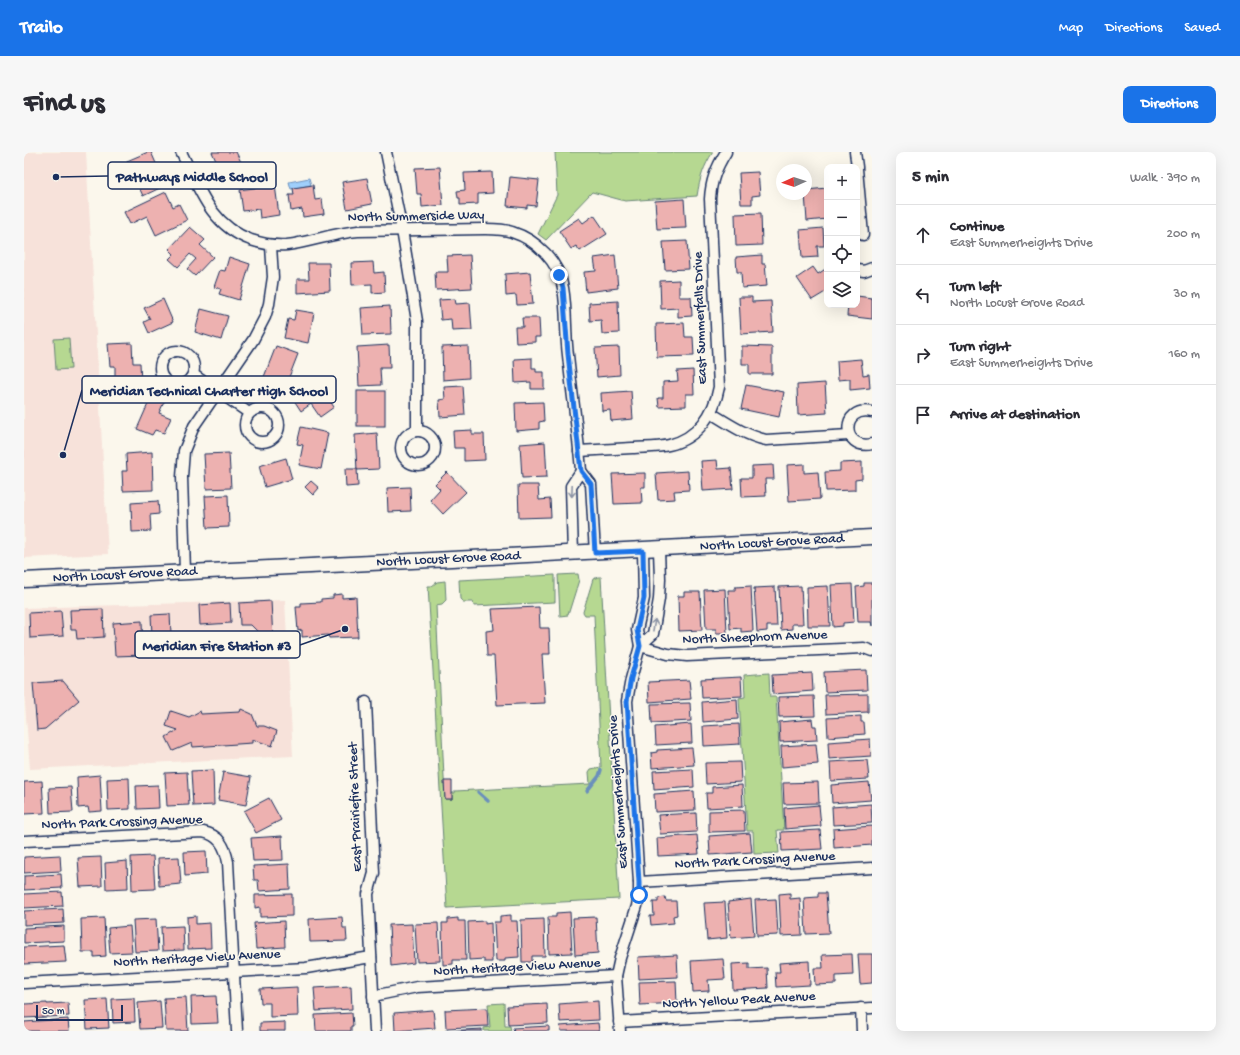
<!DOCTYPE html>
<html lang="en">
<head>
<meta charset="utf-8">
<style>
	body { margin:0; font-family:"Gochi Hand",sans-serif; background:#f7f7f7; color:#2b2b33 }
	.controls { position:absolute; right:12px; top:12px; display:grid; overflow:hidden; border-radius:8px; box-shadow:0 4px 16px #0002 }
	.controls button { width:36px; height:36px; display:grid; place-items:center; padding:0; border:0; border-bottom:1px solid #e1e1e2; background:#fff; color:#2b2b33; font:20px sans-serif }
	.compass { position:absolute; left:752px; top:12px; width:36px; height:36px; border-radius:50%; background:#fff; box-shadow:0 4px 16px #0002; rotate:267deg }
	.scale { position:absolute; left:12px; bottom:10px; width:87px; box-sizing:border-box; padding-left:4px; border:2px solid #1b2f5e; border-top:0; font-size:11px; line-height:14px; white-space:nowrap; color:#1b2f5e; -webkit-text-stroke:3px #fbf7ec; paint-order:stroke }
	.stop { position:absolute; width:12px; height:12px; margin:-9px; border:3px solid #1a73e8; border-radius:50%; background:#fff }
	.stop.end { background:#1a73e8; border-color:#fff; box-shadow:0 1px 4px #0008 }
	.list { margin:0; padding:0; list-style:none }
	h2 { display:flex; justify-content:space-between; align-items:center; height:52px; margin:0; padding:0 16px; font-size:17px }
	h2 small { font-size:13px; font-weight:400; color:#7c7c81 }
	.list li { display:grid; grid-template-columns:26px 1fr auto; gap:12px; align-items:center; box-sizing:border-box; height:60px; padding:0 16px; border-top:1px solid #e1e1e2 }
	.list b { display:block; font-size:15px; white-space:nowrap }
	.list p { margin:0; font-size:13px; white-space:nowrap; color:#7c7c81 }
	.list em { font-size:13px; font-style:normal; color:#7c7c81 }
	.icon { flex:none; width:22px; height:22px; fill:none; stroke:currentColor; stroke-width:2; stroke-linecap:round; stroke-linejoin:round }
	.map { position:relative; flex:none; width:848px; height:879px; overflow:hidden; border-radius:8px }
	header { display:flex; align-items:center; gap:24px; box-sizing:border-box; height:56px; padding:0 20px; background:#1a73e8; color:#fff }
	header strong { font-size:19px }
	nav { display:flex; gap:22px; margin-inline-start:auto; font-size:14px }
	.intro { display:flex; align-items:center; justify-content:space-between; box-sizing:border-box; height:96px; padding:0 24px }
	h1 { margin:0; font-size:28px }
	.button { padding:10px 18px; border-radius:8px; background:#1a73e8; color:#fff; font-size:14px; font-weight:700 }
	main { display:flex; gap:24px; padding:0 24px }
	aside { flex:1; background:#fff; border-radius:8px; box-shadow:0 4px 16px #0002 }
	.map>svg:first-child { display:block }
	.built { fill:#f7e2da }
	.green { fill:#b6d891; stroke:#688478 }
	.water { fill:#9fcffb; stroke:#6a8fbc }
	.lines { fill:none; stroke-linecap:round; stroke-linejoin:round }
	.stream { stroke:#6a8fbc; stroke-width:3.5 }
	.building { fill:#edb1b0; stroke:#1b2f5e }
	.street-casing { stroke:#1b2f5e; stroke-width:13 }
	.secondary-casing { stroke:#1b2f5e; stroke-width:17 }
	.street { stroke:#fbf7ec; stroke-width:10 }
	.secondary { stroke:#fbf7ec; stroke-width:14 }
	.oneway { stroke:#8b93a5 }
	.route { stroke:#1a73e8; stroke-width:5 }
	.labels { text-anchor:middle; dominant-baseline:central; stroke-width:3; stroke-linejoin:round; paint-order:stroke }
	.street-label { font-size:14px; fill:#1b2f5e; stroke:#fbf7ec }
	.leader { fill:none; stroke:#1b2f5e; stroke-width:1.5 }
	.callout-dot { fill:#1b2f5e; stroke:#fbf7ec; stroke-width:1.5 }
	.callout { fill:#fbf7ec; stroke:#1b2f5e; stroke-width:1.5 }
	.callout-label { font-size:15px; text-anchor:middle; font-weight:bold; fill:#1b2f5e }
</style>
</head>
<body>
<header>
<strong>Trailo</strong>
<nav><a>Map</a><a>Directions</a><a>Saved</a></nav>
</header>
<div class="intro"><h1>Find us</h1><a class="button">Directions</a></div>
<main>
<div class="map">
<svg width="848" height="879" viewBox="0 0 848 879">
	<rect width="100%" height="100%" fill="#fbf7ec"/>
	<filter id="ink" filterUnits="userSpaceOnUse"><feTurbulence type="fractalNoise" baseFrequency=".025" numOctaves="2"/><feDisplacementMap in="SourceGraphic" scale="8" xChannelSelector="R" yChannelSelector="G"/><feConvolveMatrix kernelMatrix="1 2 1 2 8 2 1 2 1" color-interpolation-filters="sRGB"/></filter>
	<g filter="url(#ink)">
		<!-- built -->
		<g class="built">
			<path d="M0 0H62L84 402 0 406Z"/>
			<path d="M261 448 269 604 6 617 0 539V456Z"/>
		</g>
		<!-- green -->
		<g class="green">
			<path d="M531 0H689C679 15 676 26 673 44L601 49 568 40 522 88 514 82 533 43Z"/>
			<path d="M45 186 47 217 32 218 30 187Z"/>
			<path d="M554 422 555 428 544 463 536 464 534 423Z"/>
			<path d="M531 423V450L450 454 449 450H439L436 447 435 428Z"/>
			<path d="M574 425H577L595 747 423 756 404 434H408L413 430 421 429 422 448 418 452 412 453 421 647H428V641H431V639L566 632 565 620 567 617 577 615 570 463H561L559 460 569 427Z"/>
			<path d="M745 521 746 545H752L760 678H753L755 701 730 702 729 679H723L715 546 721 545 720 523Z"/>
			<path d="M480 851 481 874H486L487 879H460V876L466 875 464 852Z"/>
		</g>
		<!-- water -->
		<path class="water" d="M285 26 287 33 267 37 265 30Z"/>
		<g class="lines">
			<!-- stream -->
			<g class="stream">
				<path d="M563 639 575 624 577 618"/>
				<path d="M454 640 464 649"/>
			</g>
		</g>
		<!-- building -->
		<g class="building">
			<path d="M124 0H127L134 16 130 18 138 35 119 44 103 9Z"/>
			<path d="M188 0H212L218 12 195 24 189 10 192 9Z"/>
			<path d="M416 15 419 53 398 55 397 42H393L391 16Z"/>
			<path d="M468 20 469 41 454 42V52L436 53V46H434L433 39 441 38 440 21Z"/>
			<path d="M734 20 736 43 728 44V52H717L715 21Z"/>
			<path d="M486 25 515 28 512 54 503 53V56L483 54Z"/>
			<path d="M343 26 348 52 323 57 318 30Z"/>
			<path d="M251 33 255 63 236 66 235 57 219 59 216 38Z"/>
			<path d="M289 33 291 48 298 47 300 62 279 65 278 57 267 59 265 43H270L269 36Z"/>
			<path d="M803 36V67L783 69 781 42H782V38Z"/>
			<path d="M142 40 149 55 155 52 163 68 132 83 123 64 106 72 100 60Z"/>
			<path d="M660 47 662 76 633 77 631 49Z"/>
			<path d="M737 61 738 93 712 94 711 62Z"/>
			<path d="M570 63 583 82 556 99 552 94 547 97 535 79 555 66 559 71Z"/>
			<path d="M166 75 181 88 176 93 189 105 171 124 163 117 172 107 166 102 154 115 145 107 150 102 145 97Z"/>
			<path d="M799 76 800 94H793L794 105 778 106 776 78Z"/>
			<path d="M663 89 665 117 641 118 639 90Z"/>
			<path d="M446 103 448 136 412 138 411 120H424L423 104Z"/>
			<path d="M591 103 594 136 562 140 560 120 572 119 570 106Z"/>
			<path d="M738 103V112H741L743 134 718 136 717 120H713L712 105Z"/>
			<path d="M205 105 226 112 215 148 195 142 197 137 190 135 196 118 201 119Z"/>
			<path d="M349 110 350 121 360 120 361 140 348 141V132L328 133 327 111Z"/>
			<path d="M284 111H305L306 139 273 141V127H285Z"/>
			<path d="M789 115 794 122 803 116V139L788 148 773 126Z"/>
			<path d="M506 120 509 152 493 153 492 143 482 144 481 122Z"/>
			<path d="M655 128V145H667L668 164 654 165V156L637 157 636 129Z"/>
			<path d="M833 144 848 146V167L823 164 824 153H833Z"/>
			<path d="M715 145H728V150L747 149 749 180 717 182Z"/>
			<path d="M139 147 149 170 125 181 120 170 126 167 120 156Z"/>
			<path d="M431 147 432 152 446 151 448 178 428 179 427 167 417 168 415 148Z"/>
			<path d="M594 149 595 181 578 182 577 168 566 169 565 151Z"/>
			<path d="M366 154 367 182 339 183 337 156Z"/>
			<path d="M177 157 204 164 197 188 171 180Z"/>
			<path d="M272 158 290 161 284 191 260 186 264 167 270 168Z"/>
			<path d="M498 166H515L516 185H511V190L492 191 491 175H499Z"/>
			<path d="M660 171 661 185H669L670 204 633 205 632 172Z"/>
			<path d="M108 191 109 211H116L117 231 99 232V227L91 228V214H86L84 192Z"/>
			<path d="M365 193 366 216H356L357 233 335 234 333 195Z"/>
			<path d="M252 194 274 202 260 238 238 230Z"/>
			<path d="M444 194 445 226 419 228 418 195Z"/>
			<path d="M718 194 748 195V222H725V212H718Z"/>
			<path d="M595 195 596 223 573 225 571 196Z"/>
			<path d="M508 206V216H512V220H520V237H507V230L491 231 490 207Z"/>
			<path d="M837 207 839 223 845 222 846 236 826 238V227L814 228 813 209Z"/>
			<path d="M669 218 670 242H662V254L635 255 634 246H639V230L654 229 653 219Z"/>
			<path d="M293 230 310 255 296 265 287 252 277 259 266 242 278 234 281 239Z"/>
			<path d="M801 231 803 261 774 263 773 233Z"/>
			<path d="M722 233 760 240 755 265 717 257Z"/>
			<path d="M439 234 441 263 416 265 415 248 421 247 420 235Z"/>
			<rect x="333" y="239" width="28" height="35"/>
			<path d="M607 239 609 267 587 269 586 258 578 259 577 241Z"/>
			<path d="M128 243 141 248 135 261 147 266 140 281 131 278 128 283 113 277Z"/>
			<path d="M519 250 520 269 515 270V277L492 279 491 251Z"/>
			<path d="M277 275 304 281 297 317 275 313 279 293 273 292Z"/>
			<path d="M448 278V282H460L461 308 440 309V296H430L429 279Z"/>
			<path d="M353 281 355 317 333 318 331 283Z"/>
			<path d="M521 290 523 325 498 326 496 292Z"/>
			<path d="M128 300 129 338 99 339 98 319H103L102 302Z"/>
			<path d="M205 301 207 336 182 337 180 302Z"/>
			<path d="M262 306 268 327 241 335 235 314Z"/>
			<path d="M693 308 694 317 707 316 709 337 679 339 677 309Z"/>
			<path d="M838 310V327L831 328V338L802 339 801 320 816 319V311Z"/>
			<path d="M780 312V321L794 320 796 347 765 349 763 313Z"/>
			<path d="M749 313 750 327H741L742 344 718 345 717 326H728V314Z"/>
			<path d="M321 317H333L334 334 322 335Z"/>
			<path d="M664 319 665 338 650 339 651 347 634 348 632 321Z"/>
			<path d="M423 320 442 340 419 362 406 348 416 337 411 332Z"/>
			<path d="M621 321V335H617L618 351 590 352 588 322Z"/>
			<path d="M287 329 295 336 289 343 281 335Z"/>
			<path d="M494 333H514L515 348 526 347 527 365 495 366Z"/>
			<path d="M386 335 387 359 364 360 363 336Z"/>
			<path d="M204 343 205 375 183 376 181 344Z"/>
			<path d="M134 349 135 362 126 363 127 379 108 380 107 351Z"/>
			<path d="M840 431H848V474L847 470H834L832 435 840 434Z"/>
			<path d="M828 432 830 470 819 471V474L809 475 807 433Z"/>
			<path d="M727 434 729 479 717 480V476L706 477 704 438H711V435Z"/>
			<path d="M777 434 779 472H768V477L757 478 755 435Z"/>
			<path d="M804 434 806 474H784L783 435Z"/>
			<path d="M751 435 753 474H743V479L733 480 730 436Z"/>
			<path d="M701 437 703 481H692V477H682L680 438Z"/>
			<path d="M660 440H676L678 478 655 479 654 444H660Z"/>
			<path d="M318 442V446L332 445 334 485 305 486 304 483 278 485V478L274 479 272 455H277V451L297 450V447L309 446V443Z"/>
			<path d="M247 449 249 488 233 489V479L227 473H216L215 451Z"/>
			<path d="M206 451 207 471 176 473 175 453Z"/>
			<path d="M515 455 516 476H525L526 502H518L521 551 473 553 470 504H463L462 479 470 478 468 457Z"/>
			<path d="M79 457 80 485 53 487 52 478H47L46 458Z"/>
			<path d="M37 459 39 484 6 486 5 461Z"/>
			<path d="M146 462 148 501 129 502 127 463Z"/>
			<path d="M118 469 119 503 91 504 89 471Z"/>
			<path d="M842 518 843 538 801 540 800 520Z"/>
			<path d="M788 521 789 539 749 542 748 523Z"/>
			<path d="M717 525 718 544 678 546 677 527Z"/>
			<path d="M665 528 667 547 625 550 624 530Z"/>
			<path d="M39 529 55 548 21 577 13 578 9 531Z"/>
			<path d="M844 542V560L802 562 801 543Z"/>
			<path d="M790 544 791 564 755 565 754 545Z"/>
			<path d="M713 547 714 567 679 570 678 550Z"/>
			<path d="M666 551 667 569 628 571 627 552Z"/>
			<path d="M217 557 228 562 233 574H240L253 579 248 594 228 587V591L169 595 168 591 149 599 142 585 154 578 142 574 147 559 165 565 176 559 177 562 216 560Z"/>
			<path d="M837 564V570H840L841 582 804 585 803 566Z"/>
			<path d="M788 567 789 574H792L793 588 756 590 755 570Z"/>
			<path d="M667 572 668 591 632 593 631 575Z"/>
			<path d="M715 572 716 592 680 594 679 574Z"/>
			<path d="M846 587 847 604 805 607 804 590Z"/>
			<path d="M792 592 794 612 758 615 757 594Z"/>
			<path d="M668 596 670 613 628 616 627 601 633 600V598Z"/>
			<path d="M843 608 845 627 807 629 806 610Z"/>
			<path d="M716 610 717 630 682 632 681 611Z"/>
			<path d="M669 617 670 635 630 638 629 619Z"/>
			<path d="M189 618 190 653 169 654 167 619Z"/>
			<path d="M163 620 165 653 143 654 141 621Z"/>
			<path d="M199 620 227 625 222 653 194 648Z"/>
			<path d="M76 623 78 659 65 660 64 655 54 656 53 625Z"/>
			<path d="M105 626 106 657 84 658 83 627Z"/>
			<path d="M18 629 20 661 0 662V630Z"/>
			<path d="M420 629H428V647H421Z"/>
			<path d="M794 630 795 651 760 652 759 631Z"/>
			<path d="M845 630 847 648 808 651 807 633Z"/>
			<path d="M134 633 135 656 113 657 112 634Z"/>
			<path d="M718 633 719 654 683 656 682 641H688V635Z"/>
			<path d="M47 635 49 660 26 661 25 636Z"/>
			<path d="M670 639 671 658 631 660 630 642Z"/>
			<path d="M245 646 257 668 232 681 220 659Z"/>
			<path d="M847 652 848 671 809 673 808 655Z"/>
			<path d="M795 653 797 674 761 677 760 656Z"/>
			<path d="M720 658 721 679 685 680V659Z"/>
			<path d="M672 661 673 680 636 682 634 663Z"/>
			<path d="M848 674V693L810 696 809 677Z"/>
			<path d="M796 678 798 697 758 699 757 680Z"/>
			<path d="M726 681 728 700 686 703 685 684Z"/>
			<path d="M673 683 675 702 634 704 633 686Z"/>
			<path d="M258 684 259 708 229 709 227 686Z"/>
			<path d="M182 699 183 722 161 724 160 700Z"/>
			<path d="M36 703 37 719 0 721V705Z"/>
			<path d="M129 704 131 737 108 738 107 705Z"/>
			<path d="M77 705 78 734 56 735 54 706Z"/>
			<path d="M155 705 157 732 135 734 134 706Z"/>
			<path d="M103 709 104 736 82 737 81 711Z"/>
			<path d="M265 712 266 737 235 739 234 728H230L229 714Z"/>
			<path d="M37 722 38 736 0 738V724Z"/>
			<path d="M38 740 39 754 0 756V742Z"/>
			<path d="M766 741V747L776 746 778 783 757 784 755 742Z"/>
			<path d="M794 741H802L805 781 782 782 780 746 794 745Z"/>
			<path d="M268 742V764L236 765V755L231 756V743Z"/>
			<path d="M641 745 642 749H652L653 763 649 764 650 771 627 773 626 764H630L629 750H634V746Z"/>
			<path d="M727 747 730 784 707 786 704 750Z"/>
			<path d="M752 747 754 783 733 784 731 748Z"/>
			<path d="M701 750 703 786 683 788 680 751Z"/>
			<path d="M39 757 40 771 0 773V759Z"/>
			<path d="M546 760 548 801 525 802 524 765H532V761Z"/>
			<path d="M487 763V769H493L495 805 481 806V809H472L470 770H476V764Z"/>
			<path d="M172 764V772L186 771 187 796 164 797 163 765Z"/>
			<path d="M318 765 319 776H322L323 789 286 790 285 767Z"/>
			<path d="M572 765 574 801 551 803 549 766Z"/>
			<path d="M80 766 82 804 70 805V800H58L57 767Z"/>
			<path d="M434 766V769H441L442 808H429V812L419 813 418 771H424V767Z"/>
			<path d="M132 767 134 799 111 800 109 768Z"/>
			<path d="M520 767 521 804H508V810H498L497 768Z"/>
			<path d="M260 769 261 795 232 797 230 771Z"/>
			<path d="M461 769V772L467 771 468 810H460V807L445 808 444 770Z"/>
			<path d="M414 771 416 809 393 810 391 772Z"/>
			<path d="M388 772 390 811 367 814 365 773Z"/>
			<path d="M40 774V789L0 791V776Z"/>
			<path d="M106 774 108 800 86 801 84 776Z"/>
			<path d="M159 774 160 798 138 799 137 775Z"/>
			<path d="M40 793 42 810 0 812V795Z"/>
			<path d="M828 802 829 823 812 824V832L791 833 790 816H799L798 803Z"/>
			<path d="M834 802H848V831L836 832Z"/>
			<path d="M653 803 654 825 615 827 614 805Z"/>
			<path d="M699 807 701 827 684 828 685 839 669 840 667 809Z"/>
			<path d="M785 809 786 833 752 835 751 820H756L755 811Z"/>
			<path d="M725 811V817L743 816 744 836 709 838 708 812Z"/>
			<path d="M652 829 653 851 616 853 615 830Z"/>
			<path d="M327 834 328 857 292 859 290 836Z"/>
			<path d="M273 835 274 864 246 865V851H237L236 837Z"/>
			<path d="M192 844 194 871 168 872 167 845Z"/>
			<path d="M162 845 164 879H142L140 846Z"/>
			<path d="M110 846 111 870 89 871 88 847Z"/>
			<path d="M83 847 85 876 63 877 61 848Z"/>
			<path d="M136 849 138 876 116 877 114 851Z"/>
			<path d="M574 849 575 868 536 870 535 852Z"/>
			<path d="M23 851V852L44 851 45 864 0 866V852Z"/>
			<path d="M523 852 524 871 484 873 483 854Z"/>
			<path d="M463 856 464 874 422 876 421 858Z"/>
			<path d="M409 858 411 876 371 879 370 861Z"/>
			<path d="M328 861 329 874H327V879H292L291 863Z"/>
			<path d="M44 867 45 879H0V870Z"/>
			<path d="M261 870V879H236V871Z"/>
			<path d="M574 871 575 879H537L536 874Z"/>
			<path d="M525 874V879H490L489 876Z"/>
			<path d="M458 877V879H421Z"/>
		</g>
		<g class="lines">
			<defs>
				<g id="street">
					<path d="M157 0C175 36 186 73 227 88 239 92 250 94 263 93 287 90 310 81 334 79L461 77C470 77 480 77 488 80 513 88 535 110 539 136 543 158 541 181 544 203 548 242 554 280 557 319"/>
					<path d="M362 0 378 78 393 169V278"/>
					<path d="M831 0 833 15"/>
					<path d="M833 17 839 83"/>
					<path d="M833 118 840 119 848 116"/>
					<circle cx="153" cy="216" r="17"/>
					<path d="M170 223 225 261"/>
					<circle cx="238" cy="273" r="17"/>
					<path d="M848 260C816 253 817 299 848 292"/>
					<path d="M687 261C705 272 721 283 742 288L825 283"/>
					<circle cx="394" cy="296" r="17"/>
					<path d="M555 299C573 298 591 297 608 296 621 295 633 296 645 293 674 286 690 262 695 235L686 47C687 29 692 16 702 0"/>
					<path d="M619 399 620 446 613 478 616 494 629 482 635 447 636 427 635 398"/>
					<path d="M549 402 547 334 557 319 567 332 571 401"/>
					<path d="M161 420 158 325 160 299 170 274 229 188 241 165 245 152 249 125 247 94"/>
					<path d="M342 550 350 721 344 742 351 879"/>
					<path d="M0 689 179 680C195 683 201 694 204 710L213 879"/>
					<path d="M615 730 848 716"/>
					<path d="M0 831 282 816 347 805"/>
					<path d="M349 844 393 835 592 824"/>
					<path d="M837 856 838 879"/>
					<path d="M595 870 848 856"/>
					<path d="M596 879 592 824 596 806 613 754 615 743V730L603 549 607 527 616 494 644 502 663 504 840 496 848 499"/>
				</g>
				<g id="secondary">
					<path id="s1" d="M0 428C283 413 565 402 848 385"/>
				</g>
			</defs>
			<!-- street casing -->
			<use href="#street" class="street-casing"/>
			<!-- secondary casing -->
			<use href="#secondary" class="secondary-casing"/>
			<!-- street -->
			<use href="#street" class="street"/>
			<!-- secondary -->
			<use href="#secondary" class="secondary"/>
		</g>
		<!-- one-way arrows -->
		<defs><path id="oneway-shaft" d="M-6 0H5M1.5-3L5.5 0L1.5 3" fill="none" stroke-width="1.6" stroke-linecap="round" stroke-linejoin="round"/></defs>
		<g class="oneway">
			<use href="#oneway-shaft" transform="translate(548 339) rotate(92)"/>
			<use href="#oneway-shaft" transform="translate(630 473) rotate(-80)"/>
		</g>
	</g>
	<g class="lines" filter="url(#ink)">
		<!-- route -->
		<path class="route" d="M535 123 539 136 544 202 557 319 567 332 571 401 619 399 620 446 613 478 616 494 607 526 603 549 615 730V743"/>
	</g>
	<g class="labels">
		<!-- street labels -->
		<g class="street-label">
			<text transform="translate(392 65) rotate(-1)">North Summerside Way</text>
			<text transform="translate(677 166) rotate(-92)">East Summerfalls Drive</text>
			<text stroke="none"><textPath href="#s1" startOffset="749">North Locust Grove Road</textPath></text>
			<text stroke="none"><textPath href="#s1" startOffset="425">North Locust Grove Road</textPath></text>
			<text stroke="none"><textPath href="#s1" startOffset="101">North Locust Grove Road</textPath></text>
			<text transform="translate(731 486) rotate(-2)">North Sheephorn Avenue</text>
			<text transform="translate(595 640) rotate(-94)">East Summerheights Drive</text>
			<text transform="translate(332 655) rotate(-92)">East Prairiefire Street</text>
			<text transform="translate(98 671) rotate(-2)">North Park Crossing Avenue</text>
			<text transform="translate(731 709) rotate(-3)">North Park Crossing Avenue</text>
			<text transform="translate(173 807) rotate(-3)">North Heritage View Avenue</text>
			<text transform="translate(493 816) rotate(-3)">North Heritage View Avenue</text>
			<text transform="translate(715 849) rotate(-3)">North Yellow Peak Avenue</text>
		</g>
	</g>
	<!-- callouts -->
	<path class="leader" d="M32 25L84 24M39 303L58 238M321 477L276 493"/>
	<g class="callout-dot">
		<circle cx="32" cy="25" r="4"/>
		<circle cx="39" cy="303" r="4"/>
		<circle cx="321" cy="477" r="4"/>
	</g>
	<g class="callout">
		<rect x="84" y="10" width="168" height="27" rx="4"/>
		<rect x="58" y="224" width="254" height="27" rx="4"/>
		<rect x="111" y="479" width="165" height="27" rx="4"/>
	</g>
	<g class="callout-label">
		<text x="168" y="29">Pathways Middle School</text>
		<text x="185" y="243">Meridian Technical Charter High School</text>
		<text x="193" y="498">Meridian Fire Station #3</text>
	</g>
</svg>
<div class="controls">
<button>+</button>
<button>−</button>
<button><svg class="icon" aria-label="locate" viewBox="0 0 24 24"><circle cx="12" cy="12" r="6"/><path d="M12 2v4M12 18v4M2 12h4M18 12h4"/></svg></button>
<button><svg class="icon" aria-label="layers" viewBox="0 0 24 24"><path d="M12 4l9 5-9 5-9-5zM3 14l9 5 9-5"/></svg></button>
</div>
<svg class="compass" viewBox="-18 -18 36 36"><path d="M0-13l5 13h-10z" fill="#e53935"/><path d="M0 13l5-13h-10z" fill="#7c7c81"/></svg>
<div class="scale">50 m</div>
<div class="stop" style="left:615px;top:743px"></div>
<div class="stop end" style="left:535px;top:123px"></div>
</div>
<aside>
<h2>5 min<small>Walk · 390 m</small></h2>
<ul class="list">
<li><svg class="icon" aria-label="ahead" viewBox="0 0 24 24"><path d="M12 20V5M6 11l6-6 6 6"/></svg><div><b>Continue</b><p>East Summerheights Drive</p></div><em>200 m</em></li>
<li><svg class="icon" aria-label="left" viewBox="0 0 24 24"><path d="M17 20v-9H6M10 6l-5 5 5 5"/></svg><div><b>Turn left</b><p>North Locust Grove Road</p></div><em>30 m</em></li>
<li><svg class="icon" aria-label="right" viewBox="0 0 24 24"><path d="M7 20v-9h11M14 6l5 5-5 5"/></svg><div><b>Turn right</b><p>East Summerheights Drive</p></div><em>160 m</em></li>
<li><svg class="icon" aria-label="arrive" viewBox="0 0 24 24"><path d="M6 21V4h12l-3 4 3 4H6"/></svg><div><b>Arrive at destination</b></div></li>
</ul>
</aside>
</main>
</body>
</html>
